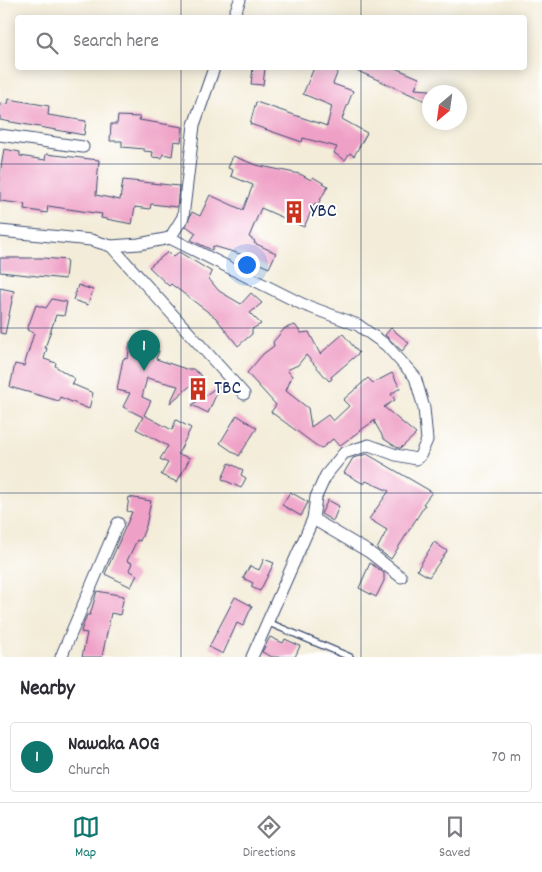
<!DOCTYPE html>
<html lang="en">
<head>
<meta charset="utf-8">
<style>
	body { margin:0; font-family:Dekko,sans-serif; background:#f7f7f7; color:#2b2b33 }
	.compass { position:absolute; left:422px; top:85px; width:45px; height:45px; border-radius:50%; background:#fff; box-shadow:0 2px 12px #0003; rotate:209deg }
	.you { position:absolute; left:246px; top:264px; width:18px; height:18px; margin:-12px; border:4px solid #fff; border-radius:50%; background:#1a73e8; box-shadow:0 0 0 8px #1a73e833 }
	.badge { display:grid; place-items:center; width:32px; height:32px; border-radius:50%; background:#0f766e; color:#fff; font-size:16px; font-weight:700 }
	.pin { position:absolute; translate:-50% -41px; filter:drop-shadow(0 1px 2px #0008) }
	.pin::after { content:''; position:absolute; top:26px; width:18px; height:15px; background:inherit; clip-path:polygon(0 0,100% 0,50% 100%) }
	.list { margin:0; padding:0; list-style:none }
	h2 { display:flex; justify-content:space-between; align-items:center; height:65px; margin:0; padding:0 20px; font-size:21px }
	h2 small { font-size:16px; font-weight:400; color:#7c7c81 }
	.list li { display:grid; grid-template-columns:32px 1fr auto; gap:15px; align-items:center; box-sizing:border-box; height:70px; margin:0 10px 10px; padding:0 10px; border:1px solid #e1e1e2; border-radius:5px }
	.list b { display:block; font-size:19px; white-space:nowrap }
	.list p { margin:0; font-size:16px; white-space:nowrap; color:#7c7c81 }
	.list em { font-size:16px; font-style:normal; color:#7c7c81 }
	.icon { flex:none; width:28px; height:28px; fill:none; stroke:currentColor; stroke-width:2; stroke-linecap:round; stroke-linejoin:round }
	.map { position:relative; flex:none; width:542px; height:657px; overflow:hidden }
	.search { position:absolute; background:#fff; box-shadow:0 2px 12px #0003; left:15px; right:15px; top:15px; height:55px; display:flex; align-items:center; gap:12px; box-sizing:border-box; padding:0 18px; border-radius:5px; color:#7c7c81; font-size:19px }
	.sheet { height:145px; background:#fff }
	nav { display:flex; justify-content:space-around; align-items:center; box-sizing:border-box; height:70px; border-top:1px solid #e1e1e2; background:#fff; font-size:14px; color:#7c7c81 }
	nav a { display:grid; justify-items:center; gap:2px }
	nav .on { color:#0f766e }
	.map>svg:first-child { display:block }
	.building { fill:#efa0c6 }
	.lines { fill:none; stroke-linecap:round; stroke-linejoin:round }
	.service-casing { stroke:#3b4b70; stroke-width:8 }
	.minor-casing { stroke:#3b4b70; stroke-width:13 }
	.service { stroke:#fff; stroke-width:5.5 }
	.minor { stroke:#fff; stroke-width:11 }
	.grid { fill:none; stroke:#1b2f5e; stroke-width:1; stroke-opacity:0.55 }
	.labels { text-anchor:middle; dominant-baseline:central; stroke-width:4; stroke-linejoin:round; paint-order:stroke }
	.poi-label { font-size:20px; fill:#1b2f5e; stroke:#fff; text-anchor:start }
</style>
</head>
<body>
<div class="map">
<svg width="542" height="657" viewBox="0 0 542 657">
	<rect width="100%" height="100%" fill="#fff"/>
	<filter id="ink" filterUnits="userSpaceOnUse"><feTurbulence type="fractalNoise" baseFrequency=".02" numOctaves="2"/><feDisplacementMap in="SourceGraphic" scale="10" xChannelSelector="R" yChannelSelector="G"/><feConvolveMatrix kernelMatrix="1 2 1 2 8 2 1 2 1" color-interpolation-filters="sRGB"/></filter>
	<filter id="wash" filterUnits="userSpaceOnUse"><feTurbulence type="fractalNoise" baseFrequency=".0096" numOctaves="4" result="noise"/><feDisplacementMap in="SourceGraphic" scale="20" xChannelSelector="R" yChannelSelector="G"/><feGaussianBlur stdDeviation="1.12" result="paint"/><feColorMatrix in="noise" values="0 0 0 0 0 0 0 0 0 0 0 0 0 0 0 0 0 1.4 0 .05"/><feComposite in="paint" operator="in"/></filter>
	<g filter="url(#wash)">
		<rect width="100%" height="100%" fill="#f3ecd8"/>
		<g id="blocks">
			<!-- building -->
			<g class="building">
				<path d="M253 68H265L263 85 251 84Z"/>
				<path d="M314 68H339L333 84 353 91 342 119 367 133 354 156 350 153 345 160 334 153 337 147 303 138 302 142 250 124 256 102 327 126 332 106 303 94Z"/>
				<path d="M351 68H395L419 78 415 89 430 90V103Z"/>
				<path d="M9 99 49 106 48 115 86 121 84 135 0 120V103L8 104Z"/>
				<path d="M118 116 140 117 139 120 183 127 181 142 174 141 172 156 163 154 162 158 152 157 153 152 144 151V149L122 147V141H110L111 124H117Z"/>
				<path d="M4 149 20 152V156L45 160 46 154 99 160 96 195 120 200 123 180 179 186 177 207 151 204 150 209 135 207 132 224 101 218 102 214 48 206 47 213 24 209 25 204 0 201V174Z"/>
				<path d="M233 156 256 165 300 174 311 180 313 177 328 186 318 204 315 203 304 227 261 208 249 237 255 241 254 243 276 253 269 268 253 261 254 258 213 246 212 250 191 240 196 233 186 226 192 212 200 216 210 195 243 210 253 185 231 176 233 170 228 168Z"/>
				<path d="M168 252 173 257 179 252 212 272 209 279 219 291 241 304 251 293 262 303 250 313 261 324 252 329V334L238 346 216 318 171 284 169 286 149 267Z"/>
				<path d="M0 258H43L67 260 65 279 0 272Z"/>
				<path d="M78 285 93 290 88 305 73 300Z"/>
				<path d="M0 288 14 291 5 334 0 333Z"/>
				<path d="M52 299 67 302 64 316 56 315 45 348H47L44 359 56 363 55 366 75 379 72 384 93 393 89 409 60 397 59 401 10 387 15 364 24 366 34 333 27 330 36 305 46 308Z"/>
				<path d="M295 325 301 333 309 332 320 354 343 334 359 353 331 377 332 379 329 381 306 355 298 365 287 370 292 376 286 391 308 408 311 427 328 415 333 421 349 406 343 400 368 378 373 383 392 373 400 388 391 394 395 400 384 407 416 434 401 448H398L384 439 374 421 375 420 339 446 333 439 322 448 317 446 271 412 276 405 247 373 263 354 274 346 273 342 285 328Z"/>
				<path d="M391 328 409 343 402 351 385 335Z"/>
				<path d="M130 342 159 351 156 359 186 369H193L202 376 170 403 178 386 147 378 142 397 151 401 144 415 172 430 176 420 191 428 178 454 190 458 177 482 161 475 168 463 160 459 168 446 136 429 143 417 123 407 130 393 117 390 123 359 128 358Z"/>
				<path d="M221 384 208 413 192 405Z"/>
				<path d="M237 415 257 428 239 456 220 443Z"/>
				<path d="M367 454 432 492 423 504 425 505 391 559 377 549 387 530 369 519 389 491 366 481 364 484 344 473 353 458Z"/>
				<path d="M229 463 243 470 241 475 246 478 241 488 222 479Z"/>
				<path d="M290 492 308 502 301 516 282 505Z"/>
				<path d="M129 497 151 501 146 526 140 541 137 540 127 561 132 563 129 570 137 575 131 587 105 574 132 512 127 511Z"/>
				<path d="M328 500 339 506 333 521 321 514Z"/>
				<path d="M434 542 447 551 429 577 417 570Z"/>
				<path d="M264 559 274 563 260 591 251 587 253 583 243 578 250 566 259 570Z"/>
				<path d="M370 563 384 573V581L376 597 359 588Z"/>
				<path d="M97 591 124 596 120 615 111 613 102 657H82L87 633 81 632 82 628 87 615H90Z"/>
				<path d="M235 597 252 606 243 626 237 623 223 654 209 647Z"/>
				<path d="M270 637 283 643 285 639 300 646 295 657H272L262 652Z"/>
			</g>
		</g>
	</g>
	<g filter="url(#ink)">
		<use href="#blocks" fill-opacity="0" stroke="#3b4b70" stroke-width="1"/>
		<g class="lines">
			<defs>
				<path id="service" d="M267 622 350 657"/>
				<g id="minor">
					<path d="M233 18 240 0"/>
					<path d="M0 135 83 147"/>
					<path d="M0 231 91 240 111 246 244 394"/>
					<path d="M170 238 302 304 358 325 386 345 415 377 424 408 427 440 420 456 416 459 396 455 369 445 344 453 326 475 316 497 313 519 252 657"/>
					<path d="M111 246 139 244 170 238 183 217 194 125 214 68"/>
					<path d="M313 519 369 552 401 577"/>
					<path d="M61 657 118 523"/>
				</g>
			</defs>
			<!-- service casing -->
			<use href="#service" class="service-casing"/>
			<!-- minor casing -->
			<use href="#minor" class="minor-casing"/>
			<!-- service -->
			<use href="#service" class="service"/>
			<!-- minor -->
			<use href="#minor" class="minor"/>
		</g>
	</g>
	<!-- grid -->
	<path class="grid" d="M181 0V18M361 0V18M181 68V657M361 68V657M0 164H542M0 328H542M0 493H542"/>
	<!-- icons -->
	<defs>
		<symbol id="building-bare" viewBox="-9 -9 18 18"><path d="M-4-6H4V6H1V3H-1V6H-4ZM-2.5-4.3h1.7v1.8h-1.7ZM.8-4.3h1.7v1.8H.8ZM-2.5-1h1.7V.8h-1.7ZM.8-1h1.7V.8H.8Z" fill="#c8321e" stroke="#fff" stroke-width="2.5" paint-order="stroke"/></symbol>
	</defs>
	<g fill-rule="evenodd">
		<use href="#building-bare" x="278" y="196" width="32" height="32"/>
		<use href="#building-bare" x="182" y="373" width="32" height="32"/>
	</g>
	<g class="labels">
		<!-- poi labels -->
		<g class="poi-label">
			<text x="310" y="212">YBC</text>
			<text x="214" y="389">TBC</text>
		</g>
	</g>
</svg>
<svg class="compass" viewBox="-18 -18 36 36"><path d="M0-13l5 13h-10z" fill="#e53935"/><path d="M0 13l5-13h-10z" fill="#7c7c81"/></svg>
<div class="you"></div>
<div class="pin badge" style="left:144px;top:371px">1</div>
<div class="search"><svg class="icon" aria-label="search" viewBox="0 0 24 24"><circle cx="10" cy="10" r="6"/><path d="M15 15l6 6"/></svg>Search here</div>
</div>
<section class="sheet">
<h2>Nearby<small></small></h2>
<ul class="list">
<li><span class="badge">1</span><div><b>Nawaka AOG</b><p>Church</p></div><em>70 m</em></li>
</ul>
</section>
<nav>
<a class="on"><svg class="icon" aria-label="map" viewBox="0 0 24 24"><path d="M3 6l6-2 6 2 6-2v14l-6 2-6-2-6 2zM9 4v14M15 6v14"/></svg>Map</a>
<a><svg class="icon" aria-label="directions" viewBox="0 0 24 24"><path d="M12 3l9 9-9 9-9-9zM9 14v-3h6M13 9l2 2-2 2"/></svg>Directions</a>
<a><svg class="icon" aria-label="saved" viewBox="0 0 24 24"><path d="M7 4h10v16l-5-4-5 4z"/></svg>Saved</a>
</nav>
</body>
</html>
